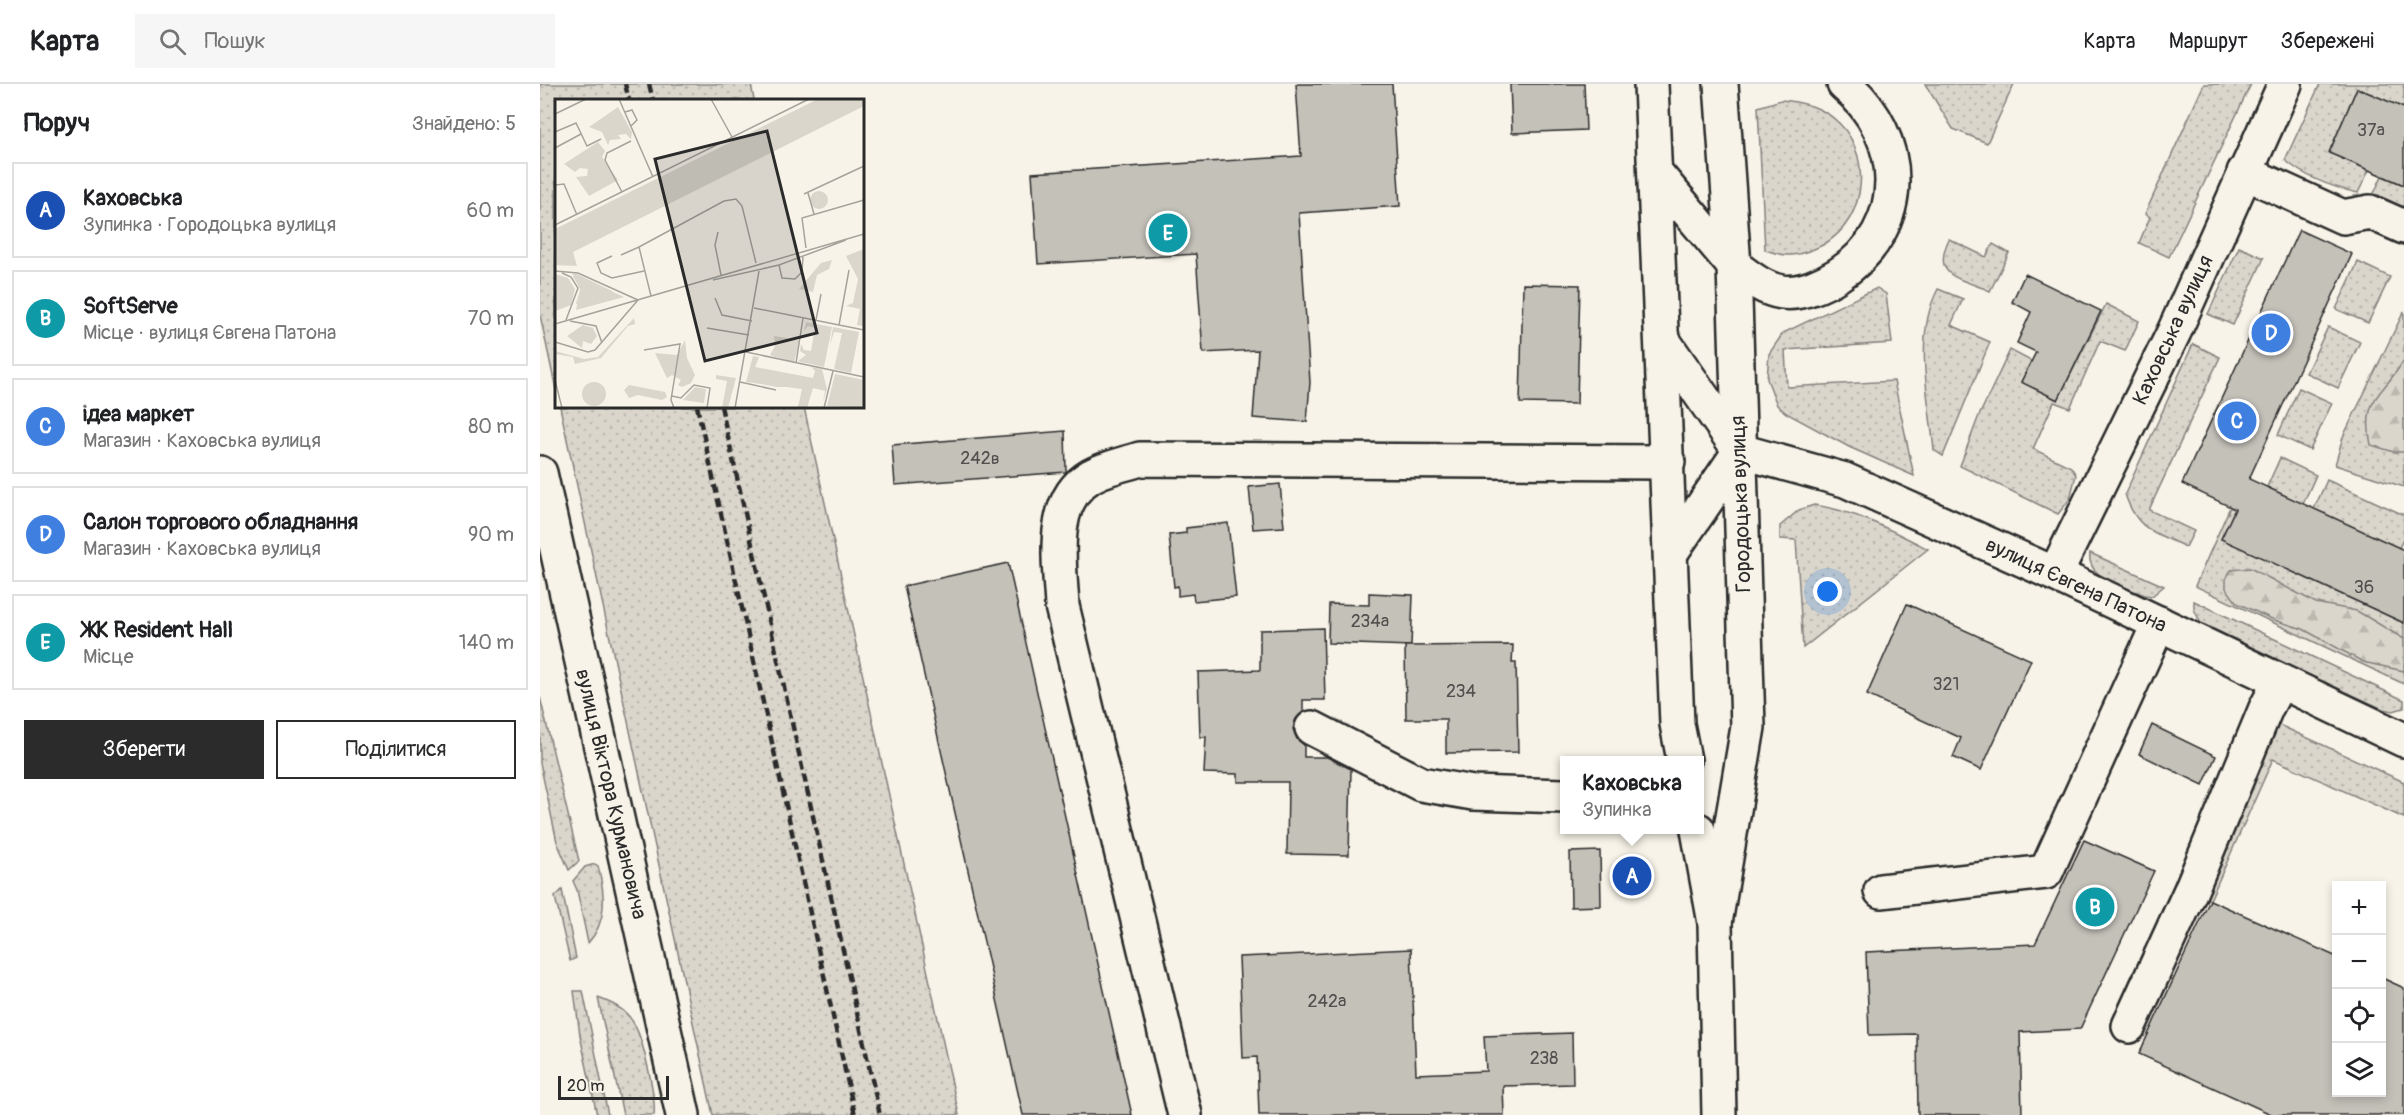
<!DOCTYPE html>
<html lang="uk">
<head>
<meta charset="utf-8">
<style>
	body { margin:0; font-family:Pangolin,sans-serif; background:#f6f6f6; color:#202124 }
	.controls { position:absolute; right:18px; bottom:18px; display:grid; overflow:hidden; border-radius:0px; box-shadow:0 3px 9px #0003 }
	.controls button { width:54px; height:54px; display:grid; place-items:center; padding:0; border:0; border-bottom:2px solid #e0e0e0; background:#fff; color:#202124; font:30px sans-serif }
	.scale { position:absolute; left:18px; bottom:15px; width:111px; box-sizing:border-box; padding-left:6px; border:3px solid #2b2b2b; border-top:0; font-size:16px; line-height:21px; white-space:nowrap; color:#2b2b2b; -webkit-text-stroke:4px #f7f3e8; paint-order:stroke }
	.you { position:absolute; left:1288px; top:508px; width:21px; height:21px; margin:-15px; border:4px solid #fff; border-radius:50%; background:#1a73e8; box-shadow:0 0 0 9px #1a73e833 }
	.badge { display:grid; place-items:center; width:39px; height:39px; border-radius:50%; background:#2b2b2b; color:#fff; font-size:20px; font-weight:700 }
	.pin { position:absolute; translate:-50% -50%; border:3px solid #fff; box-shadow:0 2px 6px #0006 }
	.popup { position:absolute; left:1020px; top:672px; width:144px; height:78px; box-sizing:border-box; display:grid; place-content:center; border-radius:0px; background:#fff; filter:drop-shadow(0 2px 4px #0005); font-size:20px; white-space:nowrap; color:#757577 }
	.popup b { font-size:22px; color:#202124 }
	.popup::after { content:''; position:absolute; left:50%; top:100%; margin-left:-12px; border:12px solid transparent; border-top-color:#fff }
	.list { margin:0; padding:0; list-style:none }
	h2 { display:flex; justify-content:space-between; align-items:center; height:78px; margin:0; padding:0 24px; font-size:26px }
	h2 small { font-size:20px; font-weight:400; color:#757577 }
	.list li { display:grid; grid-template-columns:39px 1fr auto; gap:18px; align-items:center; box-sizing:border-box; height:96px; margin:0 12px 12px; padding:0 12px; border:2px solid #e0e0e0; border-radius:0px }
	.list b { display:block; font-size:22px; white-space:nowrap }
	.list p { margin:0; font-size:20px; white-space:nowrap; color:#757577 }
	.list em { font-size:20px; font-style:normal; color:#757577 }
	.actions { display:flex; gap:12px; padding:18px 24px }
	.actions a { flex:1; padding:14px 0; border:2px solid #2b2b2b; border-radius:0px; text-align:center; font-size:21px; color:#2b2b2b }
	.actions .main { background:#2b2b2b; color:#fff }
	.icon { flex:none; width:33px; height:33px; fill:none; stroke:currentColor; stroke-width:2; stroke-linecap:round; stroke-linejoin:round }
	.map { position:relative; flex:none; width:1864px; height:1031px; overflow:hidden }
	header { display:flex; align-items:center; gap:36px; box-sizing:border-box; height:84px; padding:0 30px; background:#fff; border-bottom:2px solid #e0e0e0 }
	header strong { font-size:28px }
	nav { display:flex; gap:33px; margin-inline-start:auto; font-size:21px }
	.search { width:420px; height:54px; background:#f6f6f6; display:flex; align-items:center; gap:15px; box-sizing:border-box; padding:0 21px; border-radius:0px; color:#757577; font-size:22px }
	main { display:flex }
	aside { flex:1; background:#fff }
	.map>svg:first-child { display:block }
	.grass { fill:url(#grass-dots); stroke:#82807c; stroke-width:1.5 }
	.forest { fill:url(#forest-firs); stroke:#82807c; stroke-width:1.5 }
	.building { fill:#c4c1b9; stroke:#2b2b2b; stroke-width:1.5 }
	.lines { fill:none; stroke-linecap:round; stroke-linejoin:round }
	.minor-casing { stroke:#2b2b2b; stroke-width:38 }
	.major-casing { stroke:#2b2b2b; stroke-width:38 }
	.minor { stroke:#f7f3e8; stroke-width:33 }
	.major { stroke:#f7f3e8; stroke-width:33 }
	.rail { stroke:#2b2b2b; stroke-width:4.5; stroke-dasharray:9 4.5; stroke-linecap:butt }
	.labels { text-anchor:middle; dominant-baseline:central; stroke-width:5; stroke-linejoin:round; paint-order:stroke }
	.number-label { font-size:18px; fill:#51504e }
	.street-label { font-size:21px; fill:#2b2b2b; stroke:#f7f3e8 }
	.inset-road { fill:none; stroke:#a5a39c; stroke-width:1.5 }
	.view { fill:#2b2b2b; fill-opacity:0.15; stroke:#2b2b2b; stroke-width:3 }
	.inset-edge { fill:none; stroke:#2b2b2b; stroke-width:3 }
</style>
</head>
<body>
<header>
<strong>Карта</strong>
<div class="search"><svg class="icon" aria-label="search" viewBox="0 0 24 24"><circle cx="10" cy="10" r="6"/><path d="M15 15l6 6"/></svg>Пошук</div>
<nav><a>Карта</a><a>Маршрут</a><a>Збережені</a></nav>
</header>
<main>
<aside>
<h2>Поруч<small>Знайдено: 5</small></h2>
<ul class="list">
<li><span class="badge" style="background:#1a4fb4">A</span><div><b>Каховська</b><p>Зупинка · Городоцька вулиця</p></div><em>60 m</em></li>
<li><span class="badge" style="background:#0f9aa8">B</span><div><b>SoftServe</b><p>Місце · вулиця Євгена Патона</p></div><em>70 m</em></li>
<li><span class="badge" style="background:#3f7fe0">C</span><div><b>ідеа маркет</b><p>Магазин · Каховська вулиця</p></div><em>80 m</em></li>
<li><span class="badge" style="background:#3f7fe0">D</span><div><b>Салон торгового обладнання</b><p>Магазин · Каховська вулиця</p></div><em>90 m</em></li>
<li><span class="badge" style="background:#0f9aa8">E</span><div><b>ЖК Resident Hall</b><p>Місце</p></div><em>140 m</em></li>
</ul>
<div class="actions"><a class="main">Зберегти</a><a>Поділитися</a></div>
</aside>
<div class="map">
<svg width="1864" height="1031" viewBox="0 0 1864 1031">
	<defs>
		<pattern id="grass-dots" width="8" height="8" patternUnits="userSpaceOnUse" patternTransform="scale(1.5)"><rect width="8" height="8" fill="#dad6cc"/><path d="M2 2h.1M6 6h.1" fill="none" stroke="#bbb8af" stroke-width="1.8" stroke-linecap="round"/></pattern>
		<pattern id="forest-firs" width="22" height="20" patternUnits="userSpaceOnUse" patternTransform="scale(1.5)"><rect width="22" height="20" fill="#dad6cc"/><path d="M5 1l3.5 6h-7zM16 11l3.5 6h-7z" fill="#bbb8af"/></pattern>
	</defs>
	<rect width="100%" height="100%" fill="#f7f3e8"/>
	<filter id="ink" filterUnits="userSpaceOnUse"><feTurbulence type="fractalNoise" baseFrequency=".0167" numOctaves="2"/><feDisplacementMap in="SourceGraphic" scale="12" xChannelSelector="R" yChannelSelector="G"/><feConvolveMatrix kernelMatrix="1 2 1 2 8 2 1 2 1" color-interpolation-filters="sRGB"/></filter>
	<g filter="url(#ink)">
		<!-- grass -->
		<g class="grass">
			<path d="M0 0H211L214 16H16V306L0 231Z"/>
			<path d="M1385 0H1474L1447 59 1413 45Z"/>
			<path d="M1664 0H1711L1629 173 1599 159 1610 133 1605 130Z"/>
			<path d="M1780 0H1864V24L1817 4 1789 68 1829 86 1818 109C1791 103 1766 94 1745 76Z"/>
			<path d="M1241 16C1263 18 1283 23 1299 39 1336 76 1324 146 1274 165 1266 168 1256 172 1247 171 1240 171 1232 168 1225 166L1218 23Z"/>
			<path d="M1842 92 1864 101V133L1830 118Z"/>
			<path d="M1409 155 1446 173 1453 160 1469 169 1450 207C1421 194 1390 194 1409 155Z"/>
			<path d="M1699 163 1724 174 1693 241 1668 230Z"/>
			<path d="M1818 178 1850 193 1828 239 1796 225Z"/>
			<path d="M1337 204 1346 210 1352 259 1245 266 1247 303 1354 297 1374 392 1309 363 1246 329 1237 321 1227 295 1229 270 1243 249Z"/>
			<path d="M1398 205 1423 215 1411 241 1450 258 1403 372 1394 366C1389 315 1373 252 1398 205Z"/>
			<path d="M1566 220 1599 237 1585 267 1560 257 1530 324 1514 318 1493 365 1531 383 1536 391 1530 415 1518 430 1420 382 1438 334 1470 266 1491 277 1481 298 1518 316Z"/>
			<path d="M1864 227V403L1795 381 1803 353Z"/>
			<path d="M1788 243 1820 258 1798 304 1766 289Z"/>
			<path d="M1653 260 1680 273 1609 426 1654 447 1646 463C1614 448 1597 447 1585 410Z"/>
			<path d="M1759 304 1792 319 1770 366 1738 351Z"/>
			<path d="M20 323H264L419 1031H173Z"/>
			<path d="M1740 374 1776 391 1763 420 1727 403Z"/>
			<path d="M1787 396 1864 431V453L1859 464 1774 425Z"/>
			<path d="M1274 421C1316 427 1351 446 1388 465L1263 564 1256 456 1240 455V442L1259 426Z"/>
			<path d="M1690 423 1695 425 1681 455 1864 539V600L1655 502Z"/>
			<path d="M1550 469 1624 502 1612 512 1605 511C1585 503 1546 495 1550 469Z"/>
			<path d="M1654 517 1864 616V624L1853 627 1843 625 1662 542 1654 525Z"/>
			<path d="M0 613 39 777 29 786 17 758 0 679Z"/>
			<path d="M1737 640 1864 698V734L1733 675 1670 816 1659 811Z"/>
			<path d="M55 780 58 782C65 809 68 837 48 859L37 806 33 797 45 783Z"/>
			<path d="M22 806 36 874 30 877 15 813Z"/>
			<path d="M34 907H43L68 1031H57L40 951Z"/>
			<path d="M58 914C72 919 85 925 93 938 103 954 116 1012 114 1031H83Z"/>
		</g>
		<!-- forest -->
		<g class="forest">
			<path d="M1864 276V368H1854L1831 361C1821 313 1842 313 1864 276Z"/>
			<path d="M1710 484 1776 519 1817 527 1864 555V587L1823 578 1763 545 1734 536 1697 519 1686 504V495L1691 486Z"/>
		</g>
		<!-- building -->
		<g class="building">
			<path d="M756 0H852L860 122 759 129 770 298 767 338 713 334 718 266 663 269 656 170 498 180 492 89 761 72Z"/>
			<path d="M970 0H1044L1046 46 972 49Z"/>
			<path d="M1817 4 1864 24V101L1789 69Z"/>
			<path d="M1759 146 1812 170 1709 395 1864 466V539L1681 455 1695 425 1642 400Z"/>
			<path d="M1485 190 1561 227 1518 316 1481 298 1496 268 1477 259 1491 228 1472 218Z"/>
			<path d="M983 200 1040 201 1037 320 980 319Z"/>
			<path d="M525 347 526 388 355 401 352 361Z"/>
			<path d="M740 400 744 443 713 445 709 403Z"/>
			<path d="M688 439 696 513 654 517 653 510 638 512V502L634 503 629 451 646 449V444Z"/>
			<path d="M468 479 592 1031H483L364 502Z"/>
			<path d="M829 509 873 511 871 562 788 559 789 520 829 521Z"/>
			<path d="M1367 520 1491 576 1441 686 1413 673 1421 654 1327 611Z"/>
			<path d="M783 544 785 616H763V628L756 635 753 645 757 655 764 661V673H787L811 685 809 771 747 770 748 698H698V690L664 689 666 653H660L658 588 720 586V546Z"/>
			<path d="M973 561 972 579H976L978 668 906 669V635H866L865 562Z"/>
			<path d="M1612 641 1676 672 1663 701 1599 670Z"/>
			<path d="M1544 756 1614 787 1540 945 1480 948 1482 1031H1378L1377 950 1329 951 1326 868 1495 860Z"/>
			<path d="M1060 767 1061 822 1031 823 1030 768Z"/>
			<path d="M1670 816 1797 873V1008H1842V894L1864 904V1031H1733L1599 970Z"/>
			<path d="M871 865 876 990 946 987 944 952 1032 949 1033 1000 963 1002 964 1031H719L717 973 703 974 699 873Z"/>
		</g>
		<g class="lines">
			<defs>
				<g id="minor">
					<path d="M1704 88 1803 133 1830 128 1864 143"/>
					<path d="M1194 182C1209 193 1223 205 1242 208 1260 211 1284 200 1298 191 1371 144 1367 52 1304 0"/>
					<path d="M1200 367 1305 396 1515 490 1864 656"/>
					<path d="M0 389 143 1031"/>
					<path d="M1515 490 1634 248 1745 0"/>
					<path d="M772 644 881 700 933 709 1024 712"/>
					<path d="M1341 807 1506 788 1619 539"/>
					<path d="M1589 942 1651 806 1726 624 1740 598"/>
					<path d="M645 1031 522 522C520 480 508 417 551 392 565 384 585 380 600 375L1128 378"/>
				</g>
				<g id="major">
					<path d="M1111 0 1137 640 1144 676"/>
					<path d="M1115 88 1194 182"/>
					<path d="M1122 255 1200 367"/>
					<path d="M1132 467 1200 367"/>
					<path d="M1158 746 1175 839 1179 1031"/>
					<path d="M1175 839 1208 643 1194 182 1181 0"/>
				</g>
			</defs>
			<!-- minor casing -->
			<use href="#minor" class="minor-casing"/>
			<!-- major casing -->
			<use href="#major" class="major-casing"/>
			<!-- minor -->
			<use href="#minor" class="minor"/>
			<!-- major -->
			<use href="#major" class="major"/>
			<!-- rail -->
			<g class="rail">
				<path d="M85 0 89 16"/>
				<path d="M109 0 113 16"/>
				<path d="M157 322 315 1031"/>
				<path d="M181 322 340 1031"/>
			</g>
		</g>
	</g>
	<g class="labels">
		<!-- number labels -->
		<g class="number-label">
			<text x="1831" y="46">37а</text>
			<text x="440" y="374">242в</text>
			<text x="1824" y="503">36</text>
			<text x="830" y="537">234а</text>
			<text x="1406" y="600">321</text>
			<text x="921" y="607">234</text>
			<text x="787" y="917">242а</text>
			<text x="1004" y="974">238</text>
		</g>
		<!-- street labels -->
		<g class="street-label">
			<text transform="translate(1633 246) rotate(-65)">Каховська вулиця</text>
			<text transform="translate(1201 420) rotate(-92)">Городоцька вулиця</text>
			<text transform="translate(1536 501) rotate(25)">вулиця Євгена Патона</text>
			<text transform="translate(71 710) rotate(77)">вулиця Віктора Курмановича</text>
		</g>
	</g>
	<!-- overview -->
	<g transform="translate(15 15)">
		<rect width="309" height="309" fill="#f7f3e8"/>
		<path d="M263 0H309V7L18 153 22 167 0 166V130ZM255 101a9 9 0 1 1 18 0a9 9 0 1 1-18 0ZM309 150V227L302 226 305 210 291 207 298 204 303 180 291 157ZM277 161 274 170 262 176 258 193 244 190 266 164ZM17 174 69 198 21 211 25 190ZM0 175 13 179 20 190 16 206 0 212ZM79 219 80 225 73 227 46 259 20 265 18 258 0 255V252L29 260 43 258ZM251 223 277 228 269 268 243 262 251 256 245 252 246 245 249 251 256 252 260 229 253 227 249 232ZM278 228 304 233 296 274 279 270 287 234 279 233 275 246ZM219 237 245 241 239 263 215 256 220 247ZM198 257 204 258 200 268 258 279 260 272 256 268 267 270 272 290 268 303 270 292 258 289 252 309H235L243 308 247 290 191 283ZM280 275 309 281 308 309 272 307ZM161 276 181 279 173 309H167L172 282 161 280Z" fill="#dad6cc"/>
		<path d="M63 8 77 33 76 40 71 35 63 36 66 40 55 41 53 46 47 33 34 28ZM43 43 50 52 47 58 63 81 34 97 21 78 32 77 33 70 25 69 20 73 9 65ZM20 174 57 192 58 194 33 186 30 196 35 204 25 208 21 204 26 190 18 178ZM28 226 38 229 42 237 36 245 28 242 27 249 12 237ZM264 230 268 240 275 234 268 266 245 263 247 259H266V253L256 255 261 231ZM226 239 234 242 226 249 240 255 239 262 217 257 222 240ZM130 241 132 259 140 276 136 284 127 288 123 286 126 281 117 276 112 279 100 254 122 256ZM293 245 298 256 292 271 283 266 287 246ZM198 262 200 269 240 278 259 279 261 272 266 271 267 290 256 288 251 309H244L249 288H221L193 282ZM27 295a12 12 0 1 1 24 0a12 12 0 1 1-24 0ZM74 286 110 293 112 298 107 301 83 296 74 299 69 291ZM140 288 151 290 149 304 128 301Z" fill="#dad6cc"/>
		<path class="inset-road" d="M64 0 98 78M156 0 177 38M70 13 77 11 82 21 76 27M0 15 31 0M0 33 21 24 32 47 46 40M0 49 26 35M0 86 9 85 22 116M67 93 50 61 52 54 76 42M253 94 259 115M249 95 309 67M0 126 254 0M163 133 160 146 166 176M251 149 247 119 309 101M66 156 84 148M57 157 42 164 46 174 57 179 89 172M224 166 227 179 240 180 247 173 248 158M0 172 23 174 83 201M7 174 16 178 23 189 11 221M158 181 224 166 291 141M96 197 84 148 169 102 181 100 187 107 201 164M160 199 167 216 197 222M199 209 309 231M261 221 266 195M15 222 41 227 47 244M0 225 309 135M284 226 294 171M152 229 194 236M0 243 33 253 40 251 83 201M89 251 125 245 116 301 119 309M191 253 309 278M241 264 248 219M0 281 7 309M185 283 221 291M117 297 126 299 139 286 155 289 152 309M180 309 204 172M269 309 278 272"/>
		<path class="view" d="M212 32 262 234 150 262 100 60Z"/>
		<rect width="309" height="309" class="inset-edge"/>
	</g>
</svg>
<div class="controls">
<button>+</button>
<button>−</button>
<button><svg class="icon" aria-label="locate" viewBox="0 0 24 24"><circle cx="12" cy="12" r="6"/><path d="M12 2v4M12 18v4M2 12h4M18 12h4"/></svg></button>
<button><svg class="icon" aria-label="layers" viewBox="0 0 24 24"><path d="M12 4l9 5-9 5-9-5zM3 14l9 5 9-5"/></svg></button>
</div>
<div class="scale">20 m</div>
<div class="you"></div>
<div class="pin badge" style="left:1092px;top:792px;background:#1a4fb4">A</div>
<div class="popup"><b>Каховська</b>Зупинка</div>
<div class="pin badge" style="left:1555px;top:823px;background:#0f9aa8">B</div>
<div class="pin badge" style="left:1697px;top:337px;background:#3f7fe0">C</div>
<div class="pin badge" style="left:1731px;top:249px;background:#3f7fe0">D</div>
<div class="pin badge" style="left:628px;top:149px;background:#0f9aa8">E</div>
</div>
</main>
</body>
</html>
